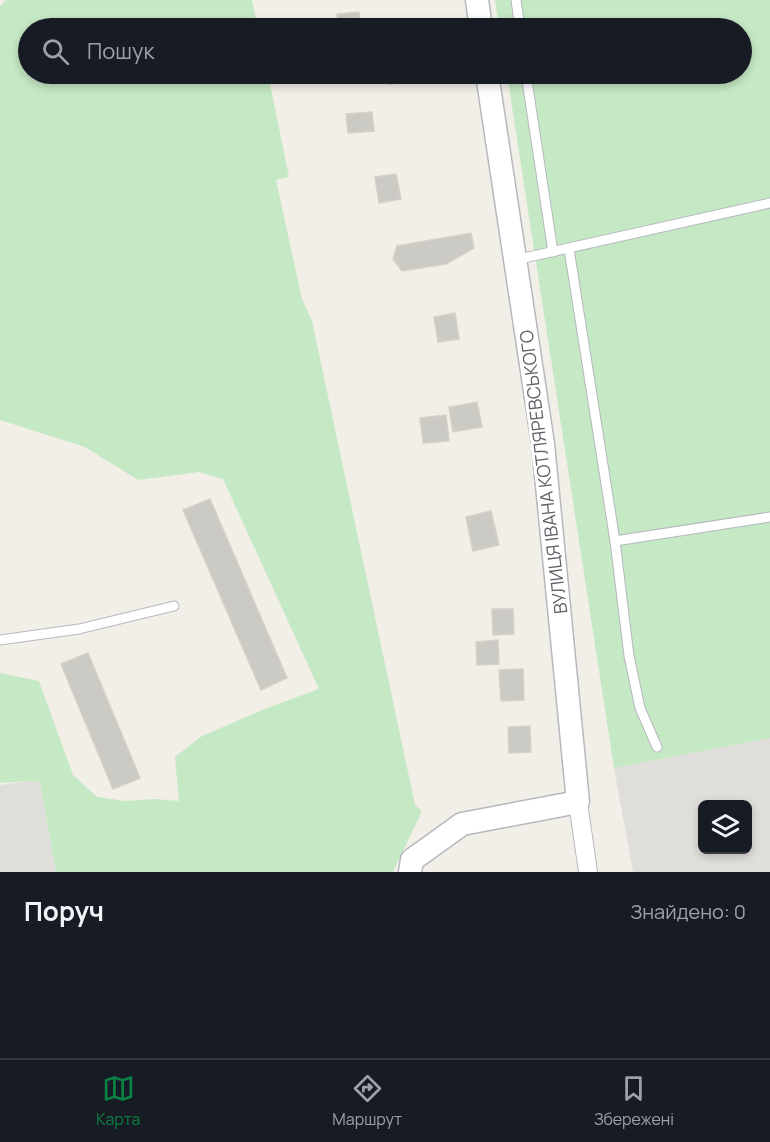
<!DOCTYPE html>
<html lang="uk">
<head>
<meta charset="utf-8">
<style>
	body { margin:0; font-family:Manrope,sans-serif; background:#242831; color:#f1f3f6 }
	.controls { position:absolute; right:18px; bottom:18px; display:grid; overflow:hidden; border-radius:9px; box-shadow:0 3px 9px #0003 }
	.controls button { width:54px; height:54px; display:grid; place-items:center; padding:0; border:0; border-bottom:2px solid #363941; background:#171b24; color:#f1f3f6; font:30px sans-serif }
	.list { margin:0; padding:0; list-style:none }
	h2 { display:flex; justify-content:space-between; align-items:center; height:78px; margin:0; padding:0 24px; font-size:26px }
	h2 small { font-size:20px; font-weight:400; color:#9ea1a6 }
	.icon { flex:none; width:33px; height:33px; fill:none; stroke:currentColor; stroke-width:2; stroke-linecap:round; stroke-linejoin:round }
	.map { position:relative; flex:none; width:770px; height:872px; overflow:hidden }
	.search { position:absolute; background:#171b24; box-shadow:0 3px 9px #0003; left:18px; right:18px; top:18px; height:66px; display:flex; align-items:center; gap:15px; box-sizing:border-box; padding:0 21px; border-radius:33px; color:#9ea1a6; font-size:22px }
	.sheet { height:186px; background:#171b24 }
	nav { display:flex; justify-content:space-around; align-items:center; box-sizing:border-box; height:84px; border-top:2px solid #363941; background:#171b24; font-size:16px; color:#9ea1a6 }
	nav a { display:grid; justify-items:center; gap:3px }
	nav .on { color:#0b8043 }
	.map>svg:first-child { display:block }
	.industrial { fill:#e0deda; fill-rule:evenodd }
	.green { fill:#c5e8c5 }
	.building { fill:#cccac5; stroke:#d6d1c6; stroke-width:1.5 }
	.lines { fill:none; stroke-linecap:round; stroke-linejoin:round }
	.service-casing { stroke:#b5b8bc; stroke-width:11 }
	.minor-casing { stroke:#b5b8bc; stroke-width:20 }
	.tertiary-casing { stroke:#b5b8bc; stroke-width:25 }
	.service { stroke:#fff; stroke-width:9 }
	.minor { stroke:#fff; stroke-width:18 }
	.tertiary { stroke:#fff; stroke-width:22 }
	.labels { text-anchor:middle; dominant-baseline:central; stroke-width:6; stroke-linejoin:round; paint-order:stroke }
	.street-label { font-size:18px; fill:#5f6368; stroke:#fff }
</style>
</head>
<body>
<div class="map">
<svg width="770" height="872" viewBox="0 0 770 872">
	<rect width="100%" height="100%" fill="#f1efe8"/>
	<!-- industrial -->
	<g class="industrial">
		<path d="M770 738V872H633L614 768ZM702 804H748V850H702Z"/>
		<path d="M30 781 40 782 56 872H0V785Z"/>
	</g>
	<!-- green -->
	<g class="green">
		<path d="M6 0H252L258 28H28V74H268L289 177 276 180 302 299 312 321 415 805 422 811 393 872H56L40 782 30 781 0 783V673L39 681 73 775 97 797 125 801 155 799 179 801 175 757 202 736 267 708 319 689 223 479 199 472 138 480 85 447 0 420V6Z"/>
		<path d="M495 0H770V738L614 768 507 74H742V28H499Z"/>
	</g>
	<!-- building -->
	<g class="building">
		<path d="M359 12 360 28H338L337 14Z"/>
		<path d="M388 74H418L419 81 389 84Z"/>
		<path d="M372 112 374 131 348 133 346 114Z"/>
		<path d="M396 174 401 199 379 203 375 177Z"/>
		<path d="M471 233 474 248 446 264 402 271 393 259 397 246Z"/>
		<path d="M455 313 459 339 438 342 434 317Z"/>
		<path d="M477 402 482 427 453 432 449 407Z"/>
		<path d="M446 415 449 441 423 443 420 418Z"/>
		<path d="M210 499 287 678 261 690 183 510Z"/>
		<path d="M491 511 499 545 473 551 466 517Z"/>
		<path d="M492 609H513L514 634 493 635Z"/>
		<path d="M498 640 499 664 477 665 476 642Z"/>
		<path d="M88 653 140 778 113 789 61 664Z"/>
		<path d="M523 669 524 700 501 701 499 670Z"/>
		<path d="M530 726 531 752 509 753 508 727Z"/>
	</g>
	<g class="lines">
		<defs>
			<g id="service">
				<path d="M516 0 520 28"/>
				<path d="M526 74 553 252"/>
				<path d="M569 249 615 541 629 656 640 708 657 747"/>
				<path d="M515 260 770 203"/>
				<path d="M615 541 770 517"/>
				<path d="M0 640 79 629 174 606"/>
			</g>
			<path id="minor" d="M578 802 588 872"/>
			<g id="tertiary">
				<path d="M477 0 481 28"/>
				<path d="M410 872 412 860 462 824 578 802 543 444 487 74"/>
			</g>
		</defs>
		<!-- service casing -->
		<use href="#service" class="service-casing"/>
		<!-- minor casing -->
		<use href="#minor" class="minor-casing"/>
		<!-- tertiary casing -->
		<use href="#tertiary" class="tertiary-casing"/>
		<!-- service -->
		<use href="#service" class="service"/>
		<!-- minor -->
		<use href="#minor" class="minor"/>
		<!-- tertiary -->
		<use href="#tertiary" class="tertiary"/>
	</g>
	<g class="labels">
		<!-- street labels -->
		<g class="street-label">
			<text transform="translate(543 472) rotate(-97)">ВУЛИЦЯ ІВАНА КОТЛЯРЕВСЬКОГО</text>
		</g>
	</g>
</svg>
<div class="controls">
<button><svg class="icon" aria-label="layers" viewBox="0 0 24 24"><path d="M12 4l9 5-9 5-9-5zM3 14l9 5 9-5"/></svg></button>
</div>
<div class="search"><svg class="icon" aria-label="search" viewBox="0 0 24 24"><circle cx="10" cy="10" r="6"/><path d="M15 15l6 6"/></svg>Пошук</div>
</div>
<section class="sheet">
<h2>Поруч<small>Знайдено: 0</small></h2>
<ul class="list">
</ul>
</section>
<nav>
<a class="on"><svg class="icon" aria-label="map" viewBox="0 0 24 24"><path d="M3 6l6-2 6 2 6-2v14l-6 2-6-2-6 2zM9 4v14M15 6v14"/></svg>Карта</a>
<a><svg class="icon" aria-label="directions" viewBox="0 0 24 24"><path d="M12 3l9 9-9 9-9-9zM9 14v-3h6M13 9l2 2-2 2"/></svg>Маршрут</a>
<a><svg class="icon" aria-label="saved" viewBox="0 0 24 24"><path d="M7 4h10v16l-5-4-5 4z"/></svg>Збережені</a>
</nav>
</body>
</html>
